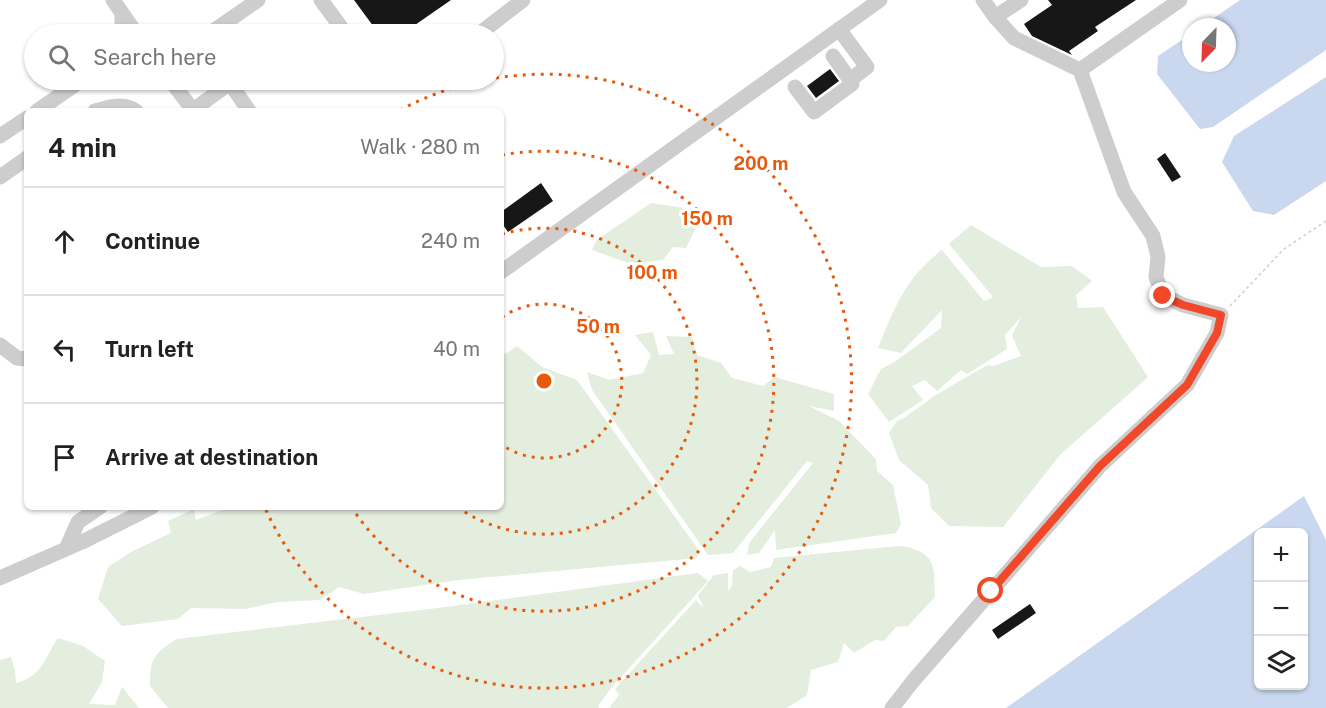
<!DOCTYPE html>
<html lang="en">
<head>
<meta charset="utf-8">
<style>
	body { margin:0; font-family:"Public Sans",sans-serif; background:#f6f6f6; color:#222 }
	.controls { position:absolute; right:18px; bottom:18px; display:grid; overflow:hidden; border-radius:9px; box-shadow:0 2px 4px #0004 }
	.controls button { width:54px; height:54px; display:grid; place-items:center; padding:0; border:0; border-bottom:2px solid #e0e0e0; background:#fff; color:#222; font:30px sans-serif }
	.compass { position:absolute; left:1182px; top:18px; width:54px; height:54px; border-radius:50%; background:#fff; box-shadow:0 2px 4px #0004; rotate:203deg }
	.stop { position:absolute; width:18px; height:18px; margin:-14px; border:4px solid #f14829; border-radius:50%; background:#fff }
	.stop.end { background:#f14829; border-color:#fff; box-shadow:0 2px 6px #0008 }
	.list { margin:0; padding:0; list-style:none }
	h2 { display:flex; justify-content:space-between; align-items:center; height:78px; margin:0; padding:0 24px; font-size:26px }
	h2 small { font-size:20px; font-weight:400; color:#767676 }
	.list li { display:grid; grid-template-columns:39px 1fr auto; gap:18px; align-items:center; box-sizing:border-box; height:108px; padding:0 24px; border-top:2px solid #e0e0e0 }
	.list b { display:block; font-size:22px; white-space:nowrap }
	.list em { font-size:20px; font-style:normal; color:#767676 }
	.icon { flex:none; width:33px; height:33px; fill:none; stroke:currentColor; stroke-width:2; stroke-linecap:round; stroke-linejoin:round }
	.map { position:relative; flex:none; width:1326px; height:708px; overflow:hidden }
	.search { position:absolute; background:#fff; box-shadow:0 2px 4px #0004; left:24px; top:24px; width:480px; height:66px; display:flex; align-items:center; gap:15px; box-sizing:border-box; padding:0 21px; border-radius:33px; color:#767676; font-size:22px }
	.panel { position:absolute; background:#fff; box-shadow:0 2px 4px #0004; left:24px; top:108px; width:480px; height:402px; border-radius:9px }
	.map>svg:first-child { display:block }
	.green { fill:#e3eede }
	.water { fill:#c9d7ef; fill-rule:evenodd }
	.building { fill:#171717 }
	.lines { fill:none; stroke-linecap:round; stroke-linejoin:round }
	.path { stroke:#cdcdcd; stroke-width:1.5; stroke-dasharray:3 3; stroke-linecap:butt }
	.minor { stroke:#cdcdcd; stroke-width:15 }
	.route { stroke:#f14829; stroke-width:8 }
	.ring { fill:none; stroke:#e8590c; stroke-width:3; stroke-dasharray:3 6 }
	.centre { fill:#e8590c; stroke:#fff; stroke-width:3 }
	.ring-label { font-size:18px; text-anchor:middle; font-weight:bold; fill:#e8590c; stroke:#fff; stroke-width:6; stroke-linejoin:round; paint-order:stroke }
</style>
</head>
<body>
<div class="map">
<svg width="1326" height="708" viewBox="0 0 1326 708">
	<rect width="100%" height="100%" fill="#fff"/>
	<!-- green -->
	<g class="green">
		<path d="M651 203 704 211 686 248 673 247 663 260 631 264 592 250 597 240Z"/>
		<path d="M971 225 1041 267 1072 266 1092 281 1076 295 1078 308 1103 307 1148 377 1060 455 1003 527 949 526 931 508 928 485 899 460 889 433 897 421 904 418 933 397 961 380 988 365 994 366 1021 356 1012 336 1021 317 1005 335 1007 349 967 374 961 370 937 391 925 380 912 386 923 400 889 422 868 394 881 369 896 361 941 328 942 310 901 353 878 348C895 307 905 278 942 250L984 301 993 297 949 244Z"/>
		<path d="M653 332 659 355 674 354 666 336 692 337 697 355 721 363 732 378 763 386 775 377 834 394V411L809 406 839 421 876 459 877 471 893 485 901 524 896 533 776 550 775 530 759 553 747 555 749 543 813 463 807 461 733 553 708 555 592 390 587 372 609 380 643 373 651 355 635 335Z"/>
		<path d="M517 346 542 367 577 380 698 549 697 558 459 580 364 594 339 587 320 600 278 602 245 609 191 608 178 619 122 626 98 599 108 567 131 552 171 533 168 521 194 509 196 520 230 507H501V348L505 354Z"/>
		<path d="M899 546C912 547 930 552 933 568 935 577 934 588 935 597L908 626 896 627 884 641 875 640 854 653 844 643 838 662 811 670 807 695 787 708H609L619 695 615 689 696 600 704 609 698 595 714 575 728 573V591L732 586 733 570 740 566 750 572 771 567 774 558Z"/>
		<path d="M698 573 708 581 612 687 598 706 599 708H168L150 686C150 658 154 653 177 639L438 608Z"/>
		<path d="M58 638 83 646 105 661 102 682 89 704 115 705 122 687 139 708H0V660L11 657 15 670 16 683C44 675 43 660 58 638Z"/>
	</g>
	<!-- water -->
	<g class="water">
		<path d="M1240 0H1326V50L1213 127 1200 129 1157 74 1158 56 1191 34V63H1227V27H1201Z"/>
		<path d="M1326 77V181L1274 215 1253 211 1222 162 1234 136Z"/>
		<path d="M1304 496 1326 540V708H1006ZM1258 532H1304V686H1258Z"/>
	</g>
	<!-- building -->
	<g class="building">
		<path d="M354 0H451L402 34H379Z"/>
		<path d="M1048 0H1136L1095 27 1098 31 1069 51 1072 55 1032 36 1024 24 1052 5Z"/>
		<path d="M830 69 839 81 816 98 807 86Z"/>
		<path d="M1165 153 1181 177 1172 182 1157 159Z"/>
		<path d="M541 183 553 201 508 232 501 222V212Z"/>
		<path d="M1030 604 1036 613 998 639 992 630Z"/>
	</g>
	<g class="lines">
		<!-- path -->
		<path class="path" d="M1230 306 1284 249 1326 221"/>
		<!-- minor -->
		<g class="minor">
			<path d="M113 0 122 13V34"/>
			<path d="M321 0 346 34"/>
			<path d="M122 13 137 34"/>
			<path d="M995 17 1021 0"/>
			<path d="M209 34 258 0"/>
			<path d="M479 34 523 0"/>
			<path d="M833 56 850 80"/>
			<path d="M1080 70 1180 0"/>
			<path d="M170 80 193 110 230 83 249 111"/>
			<path d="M408 80 418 82 420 80"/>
			<path d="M795 87 814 112 852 84 850 80 867 67 839 29"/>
			<path d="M37 111 82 80"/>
			<path d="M95 111C108 107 124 102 136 111"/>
			<path d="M0 136 27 118"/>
			<path d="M0 177 27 158"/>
			<path d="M501 272 880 0"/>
			<path d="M0 345 17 358 27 359"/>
			<path d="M66 549 78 522 100 507"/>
			<path d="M0 578 82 542 152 507"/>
			<path d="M892 708 913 681 1100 466 1187 385 1217 333 1221 315 1183 305 1163 295 1156 277 1158 257 1153 236 1124 192 1080 70 1014 38 995 17 983 0"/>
		</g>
	</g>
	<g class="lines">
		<!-- route -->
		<path class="route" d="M991 591 1100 466 1187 385 1217 333 1221 315 1183 305 1163 296"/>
	</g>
	<!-- distance rings -->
	<g class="ring">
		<path d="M502 317A77 77 0 1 1 502 445"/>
		<path d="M502 234A153 153 0 1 1 457 507"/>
		<path d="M502 155A230 230 0 1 1 352 508"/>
		<path d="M400 110A307 307 0 0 1 485 80M496 78A307 307 0 1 1 265 508"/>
	</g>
	<circle cx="544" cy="381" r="9" class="centre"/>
	<g class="ring-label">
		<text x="761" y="170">200 m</text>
		<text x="707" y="225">150 m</text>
		<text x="652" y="279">100 m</text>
		<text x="598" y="333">50 m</text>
	</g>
</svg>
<div class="controls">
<button>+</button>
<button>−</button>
<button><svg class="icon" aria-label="layers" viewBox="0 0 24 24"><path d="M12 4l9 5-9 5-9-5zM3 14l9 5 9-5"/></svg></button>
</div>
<svg class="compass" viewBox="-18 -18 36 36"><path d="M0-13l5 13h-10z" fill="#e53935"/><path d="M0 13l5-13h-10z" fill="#767676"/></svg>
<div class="stop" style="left:991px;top:591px"></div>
<div class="stop end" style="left:1163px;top:296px"></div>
<div class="search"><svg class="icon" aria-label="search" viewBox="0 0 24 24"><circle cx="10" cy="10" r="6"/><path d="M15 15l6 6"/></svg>Search here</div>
<section class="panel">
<h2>4 min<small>Walk · 280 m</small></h2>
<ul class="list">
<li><svg class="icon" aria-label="ahead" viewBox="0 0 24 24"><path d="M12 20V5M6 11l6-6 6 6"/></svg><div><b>Continue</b></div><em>240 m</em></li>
<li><svg class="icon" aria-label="left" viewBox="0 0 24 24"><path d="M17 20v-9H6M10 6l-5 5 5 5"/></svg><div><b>Turn left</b></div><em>40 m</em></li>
<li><svg class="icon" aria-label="arrive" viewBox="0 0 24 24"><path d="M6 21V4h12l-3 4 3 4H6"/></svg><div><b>Arrive at destination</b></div></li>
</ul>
</section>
</div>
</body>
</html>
